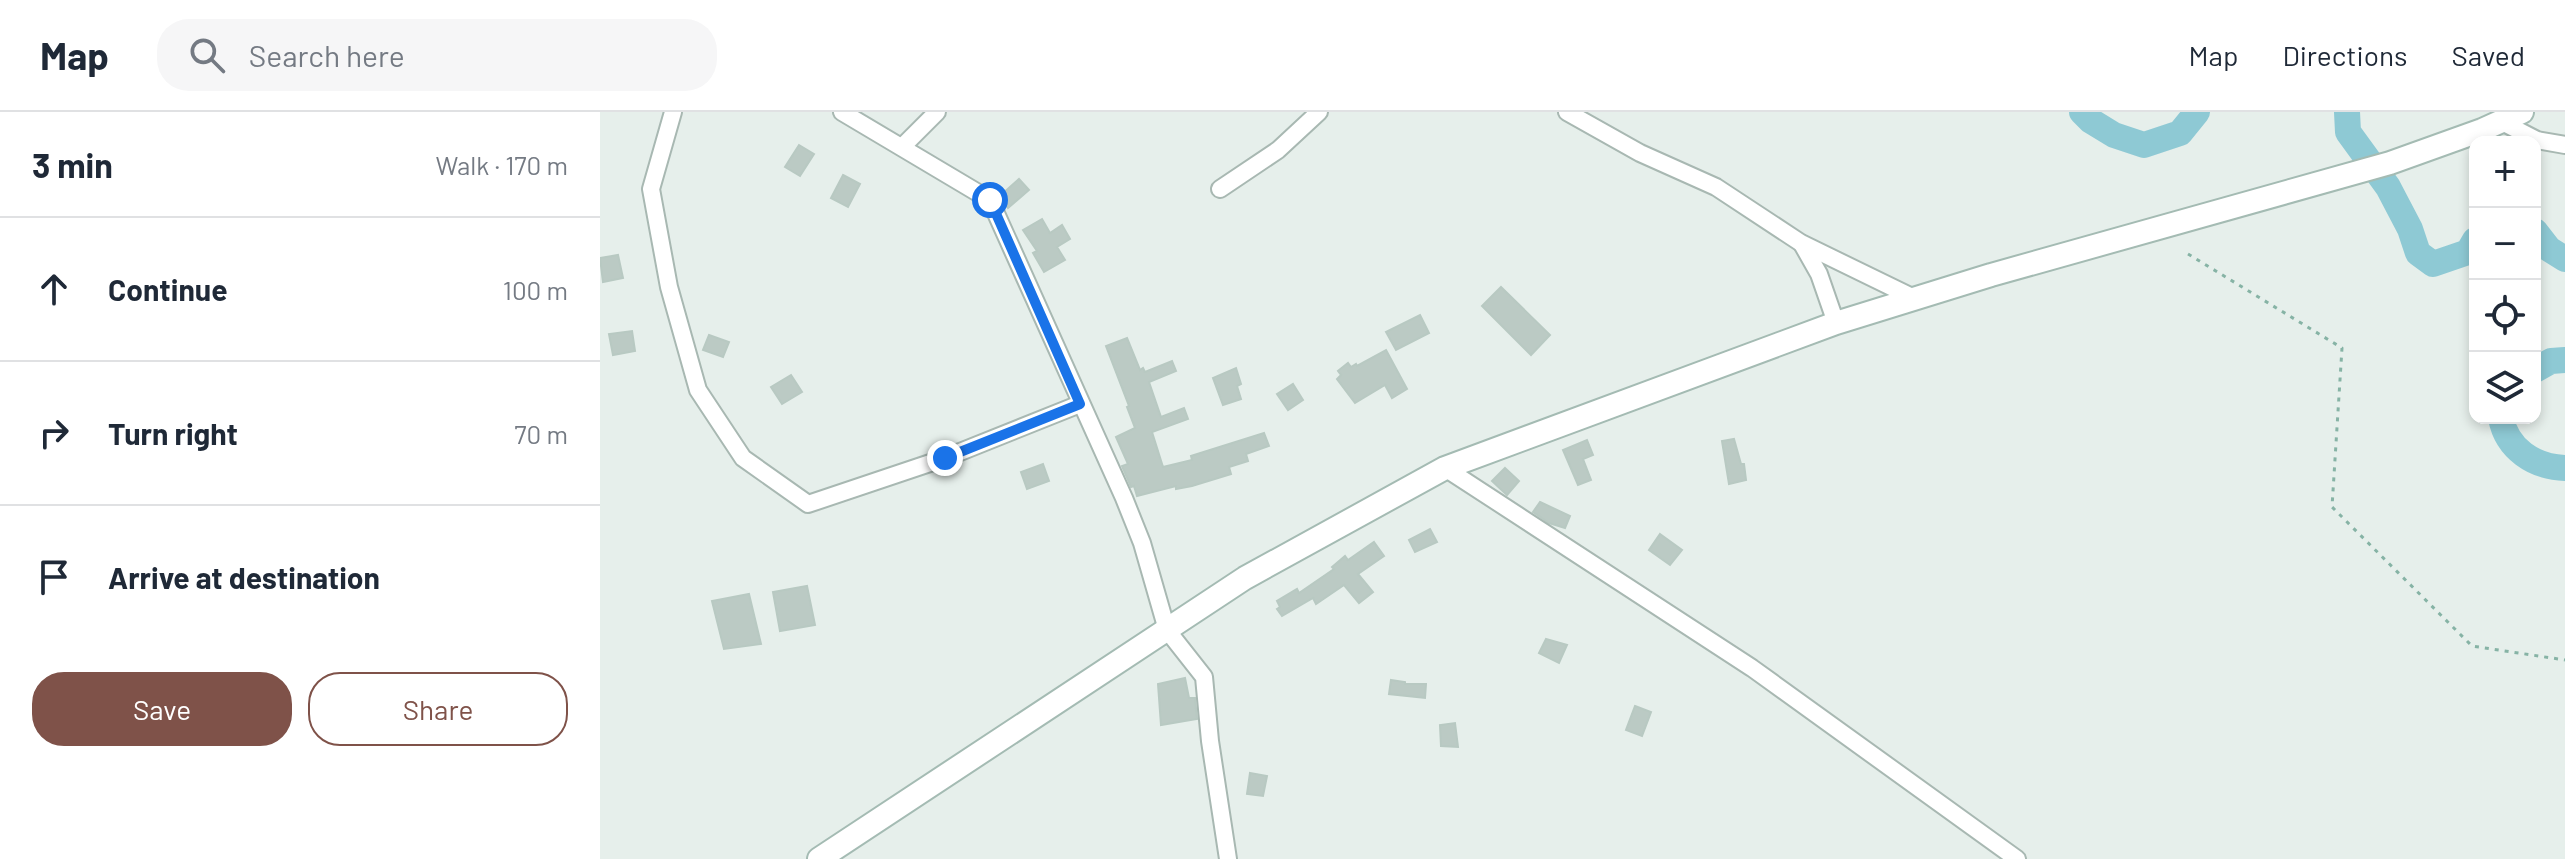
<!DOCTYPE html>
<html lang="en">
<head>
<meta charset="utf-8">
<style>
	body { margin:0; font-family:Barlow,sans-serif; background:#f6f6f7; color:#1f2937 }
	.controls { position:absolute; right:24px; top:24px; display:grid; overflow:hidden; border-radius:16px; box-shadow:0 4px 12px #0003 }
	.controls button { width:72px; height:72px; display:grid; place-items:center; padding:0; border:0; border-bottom:2px solid #e0e1e3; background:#fff; color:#1f2937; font:40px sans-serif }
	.stop { position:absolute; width:24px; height:24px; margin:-18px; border:6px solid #1a73e8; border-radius:50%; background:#fff }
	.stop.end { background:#1a73e8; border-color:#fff; box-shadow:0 2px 8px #0008 }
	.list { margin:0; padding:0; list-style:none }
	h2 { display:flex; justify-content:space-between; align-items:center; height:104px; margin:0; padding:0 32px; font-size:34px }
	h2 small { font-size:26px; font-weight:400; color:#747a83 }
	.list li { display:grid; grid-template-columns:52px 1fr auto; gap:24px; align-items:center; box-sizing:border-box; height:144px; padding:0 32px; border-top:2px solid #e0e1e3 }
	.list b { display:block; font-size:30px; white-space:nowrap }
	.list em { font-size:26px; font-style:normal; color:#747a83 }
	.actions { display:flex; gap:16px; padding:24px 32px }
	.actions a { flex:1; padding:18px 0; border:2px solid #7f5249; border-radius:32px; text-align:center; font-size:28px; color:#7f5249 }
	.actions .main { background:#7f5249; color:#fff }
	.icon { flex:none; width:44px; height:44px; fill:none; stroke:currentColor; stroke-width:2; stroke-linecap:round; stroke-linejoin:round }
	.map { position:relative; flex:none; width:1965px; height:747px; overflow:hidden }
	header { display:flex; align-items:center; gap:48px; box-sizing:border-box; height:112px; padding:0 40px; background:#fff; border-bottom:2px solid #e0e1e3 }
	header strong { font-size:38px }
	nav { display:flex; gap:44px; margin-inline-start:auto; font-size:28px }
	.search { width:560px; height:72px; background:#f6f6f7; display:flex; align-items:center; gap:20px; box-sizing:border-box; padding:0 28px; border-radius:32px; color:#747a83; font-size:30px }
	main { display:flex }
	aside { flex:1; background:#fff }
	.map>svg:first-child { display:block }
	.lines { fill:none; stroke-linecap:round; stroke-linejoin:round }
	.river { stroke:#8ec9d4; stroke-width:26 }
	.building { fill:#bbcac4; stroke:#b8c9c2; stroke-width:2 }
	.street-casing { stroke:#a8b8b2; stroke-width:20 }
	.secondary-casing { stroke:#a4bbb3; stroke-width:26 }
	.path { stroke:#86b3a5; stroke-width:3; stroke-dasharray:4 6; stroke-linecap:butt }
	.street { stroke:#fff; stroke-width:16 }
	.secondary { stroke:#fff; stroke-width:22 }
	.route { stroke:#1a73e8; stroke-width:10 }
</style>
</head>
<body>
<header>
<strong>Map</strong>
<div class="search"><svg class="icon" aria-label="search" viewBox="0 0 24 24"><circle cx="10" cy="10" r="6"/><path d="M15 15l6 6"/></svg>Search here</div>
<nav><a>Map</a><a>Directions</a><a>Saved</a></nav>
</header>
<main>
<aside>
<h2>3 min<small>Walk · 170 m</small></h2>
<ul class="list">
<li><svg class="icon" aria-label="ahead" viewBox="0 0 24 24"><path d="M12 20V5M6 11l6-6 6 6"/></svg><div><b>Continue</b></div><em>100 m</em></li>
<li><svg class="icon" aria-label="right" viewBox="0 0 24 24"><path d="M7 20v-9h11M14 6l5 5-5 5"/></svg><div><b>Turn right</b></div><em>70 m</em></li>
<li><svg class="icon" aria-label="arrive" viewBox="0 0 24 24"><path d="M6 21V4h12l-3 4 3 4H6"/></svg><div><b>Arrive at destination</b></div></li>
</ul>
<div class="actions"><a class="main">Save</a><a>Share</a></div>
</aside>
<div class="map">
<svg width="1965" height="747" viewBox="0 0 1965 747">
	<rect width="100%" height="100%" fill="#e6efeb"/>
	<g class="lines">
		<!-- river -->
		<g class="river">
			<path d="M1482 0 1491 9 1514 23 1544 33 1580 21 1597 0"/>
			<path d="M1747 0 1748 20 1788 75 1810 117 1818 141 1833 152 1868 140 1875 128"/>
			<path d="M1935 119 1949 137 1965 147"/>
			<path d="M1935 258 1951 249 1965 248"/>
			<path d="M1901 306C1907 337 1934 355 1965 356"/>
		</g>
	</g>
	<!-- building -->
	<g class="building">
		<path d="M199 33 214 42 200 64 185 55Z"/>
		<path d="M243 63 260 72 248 95 231 86Z"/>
		<path d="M419 67 429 78 408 96 400 84Z"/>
		<path d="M442 107 450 121 462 113 470 127 457 135 465 148 444 160 433 141 437 139 423 118Z"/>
		<path d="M18 143 23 166 3 170 0 146Z"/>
		<path d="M901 175 950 223 931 243 882 194Z"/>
		<path d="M820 203 829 221 796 238 786 220Z"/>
		<path d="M32 219 35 239 13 243 9 222Z"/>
		<path d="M109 223 129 230 123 245 103 238Z"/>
		<path d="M527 226 540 258 543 256 545 260 572 249 576 259 549 270 561 305 584 296 588 307 552 320 563 355 592 348 591 344 664 321 669 334 646 342 648 349 629 355 631 362 592 374 576 377V374L537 384 534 374 531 375 522 354 528 352 516 325 535 316 527 295 529 294 506 234Z"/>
		<path d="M786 238 807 277 792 286 785 273 755 291 737 267 741 263 738 259 748 251 751 255 756 252 757 254Z"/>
		<path d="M636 256 641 272 637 274 641 287 623 293 613 266Z"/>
		<path d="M191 263 202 280 182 292 171 275Z"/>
		<path d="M693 272 703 288 688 298 677 282Z"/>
		<path d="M1134 327 1141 352H1144L1146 368 1129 372 1122 329Z"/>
		<path d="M987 328 993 343 983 347 991 368 978 373 963 338Z"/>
		<path d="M443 352 449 369 427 377 421 360Z"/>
		<path d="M905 356 919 369 907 383 892 369Z"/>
		<path d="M940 390 970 404 965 416 949 411 933 400Z"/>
		<path d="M830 417 837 430 815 440 809 428Z"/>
		<path d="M1060 422 1082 438 1070 453 1049 438Z"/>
		<path d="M774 430 784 444 758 462 773 480 759 491 744 473 716 492 713 486 682 504 677 497 680 495 677 489 697 477 699 481 734 457 732 455 745 444 748 448Z"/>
		<path d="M207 474 215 513 180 519 173 480Z"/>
		<path d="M149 482 161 532 124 537 112 489Z"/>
		<path d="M946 527 967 533 959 551 939 541Z"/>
		<path d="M585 566 589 586H595L597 607 561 613 558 572Z"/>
		<path d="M791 568 805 570V572H826L825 586 789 582Z"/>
		<path d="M1035 594 1051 600 1042 624 1026 618Z"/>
		<path d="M855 611 858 635 841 634 840 613Z"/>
		<path d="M650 661 667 664 663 684 647 682Z"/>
	</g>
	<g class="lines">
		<defs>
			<g id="street">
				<path d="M73 0 51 77 69 175 98 278 143 346 208 392 345 346 480 292"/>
				<path d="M242 0 390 88 524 386 542 431 567 518 604 565 610 629 628 747"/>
				<path d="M967 0 1040 41 1116 75 1201 131 1314 186"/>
				<path d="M1902 10 1937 28 1965 33"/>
				<path d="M302 35 337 0"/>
				<path d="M620 77 678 38 719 0"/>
				<path d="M1202 132 1219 162 1236 211"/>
				<path d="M845 356 1152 556 1417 747"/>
			</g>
			<path id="secondary" d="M219 747 645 466 845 356 1236 211 1391 163 1790 51 1882 18 1922 0"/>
		</defs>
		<!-- street casing -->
		<use href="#street" class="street-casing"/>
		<!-- secondary casing -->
		<use href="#secondary" class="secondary-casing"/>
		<!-- path -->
		<path class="path" d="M1588 142 1742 236 1732 395 1872 534 1965 548"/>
		<!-- street -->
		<use href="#street" class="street"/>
		<!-- secondary -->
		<use href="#secondary" class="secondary"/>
	</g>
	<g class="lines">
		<!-- route -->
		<path class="route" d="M345 346 480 292 390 88"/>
	</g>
</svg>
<div class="controls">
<button>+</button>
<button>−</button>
<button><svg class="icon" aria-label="locate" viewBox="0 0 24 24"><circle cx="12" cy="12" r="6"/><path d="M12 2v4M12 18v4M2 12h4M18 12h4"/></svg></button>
<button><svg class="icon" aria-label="layers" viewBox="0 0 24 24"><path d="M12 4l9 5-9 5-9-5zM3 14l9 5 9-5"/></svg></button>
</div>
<div class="stop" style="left:390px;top:88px"></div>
<div class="stop end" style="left:345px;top:346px"></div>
</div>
</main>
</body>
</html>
